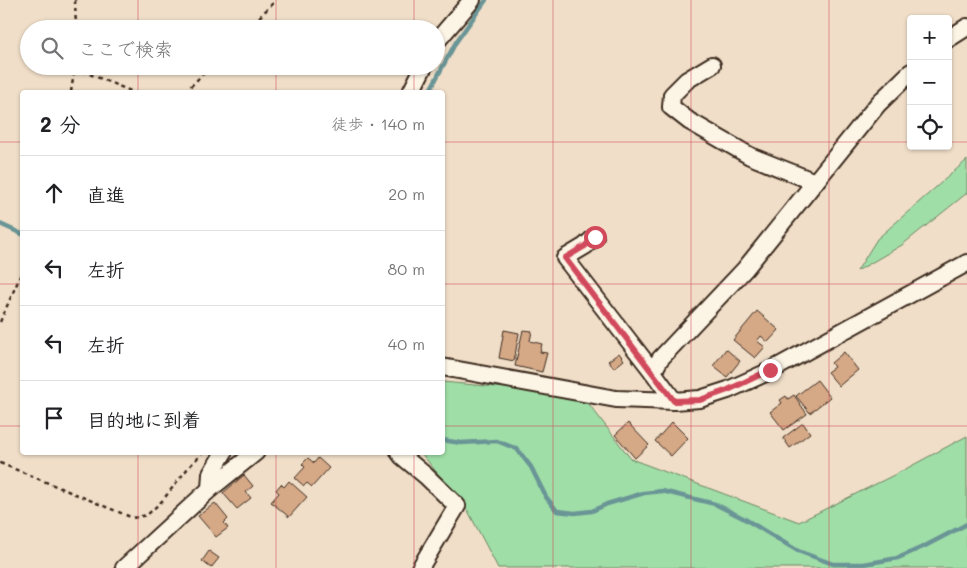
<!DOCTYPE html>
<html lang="ja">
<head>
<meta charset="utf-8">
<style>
	body { margin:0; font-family:Mali,"Klee One",sans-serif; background:#f2f2f2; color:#202124 }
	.controls { position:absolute; right:15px; top:15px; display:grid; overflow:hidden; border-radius:5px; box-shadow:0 1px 4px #0004 }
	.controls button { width:45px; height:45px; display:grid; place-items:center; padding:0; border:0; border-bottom:1px solid #e0e0e0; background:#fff; color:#202124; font:25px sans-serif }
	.stop { position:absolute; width:15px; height:15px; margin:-11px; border:4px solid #d1495b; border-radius:50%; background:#fff }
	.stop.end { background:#d1495b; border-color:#fff; box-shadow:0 1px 5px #0008 }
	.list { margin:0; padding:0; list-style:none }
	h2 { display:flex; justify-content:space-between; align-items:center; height:65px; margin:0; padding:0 20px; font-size:21px }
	h2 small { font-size:16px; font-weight:400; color:#757577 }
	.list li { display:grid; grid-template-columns:32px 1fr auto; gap:15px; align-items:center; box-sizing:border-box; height:75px; padding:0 20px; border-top:1px solid #e0e0e0 }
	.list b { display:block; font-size:19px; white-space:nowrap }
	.list em { font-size:16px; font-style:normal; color:#757577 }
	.icon { flex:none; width:28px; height:28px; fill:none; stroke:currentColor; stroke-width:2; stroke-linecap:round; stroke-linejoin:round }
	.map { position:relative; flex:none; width:967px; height:568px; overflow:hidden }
	.search { position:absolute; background:#fff; box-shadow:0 1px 4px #0004; left:20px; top:20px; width:425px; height:55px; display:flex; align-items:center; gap:12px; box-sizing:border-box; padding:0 18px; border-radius:28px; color:#757577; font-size:19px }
	.panel { position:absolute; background:#fff; box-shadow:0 1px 4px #0004; left:20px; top:90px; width:425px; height:365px; border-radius:5px }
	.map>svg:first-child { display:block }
	.green { fill:#9fdea7; stroke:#6d8462 }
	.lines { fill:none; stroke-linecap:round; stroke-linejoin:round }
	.stream { stroke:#6b9596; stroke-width:4.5 }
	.building { fill:#d5a886; stroke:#3b2a1e }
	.street-casing { stroke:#3b2a1e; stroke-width:20 }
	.path { stroke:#3b2a1e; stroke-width:2.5; stroke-dasharray:4 4; stroke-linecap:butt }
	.street { stroke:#fcf5e5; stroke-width:16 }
	.route { stroke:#d1495b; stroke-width:6 }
	.grid { fill:none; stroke:#d1495b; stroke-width:1; stroke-opacity:0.55 }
</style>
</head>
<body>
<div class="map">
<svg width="967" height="568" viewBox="0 0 967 568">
	<rect width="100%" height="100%" fill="#f0dec8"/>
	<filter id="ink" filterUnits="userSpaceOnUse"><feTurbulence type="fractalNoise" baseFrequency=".02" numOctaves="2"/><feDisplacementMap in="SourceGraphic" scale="10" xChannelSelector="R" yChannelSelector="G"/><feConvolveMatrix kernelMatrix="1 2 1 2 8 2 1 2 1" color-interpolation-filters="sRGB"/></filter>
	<g filter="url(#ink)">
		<!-- green -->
		<g class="green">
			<path d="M967 160V193L902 245 857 271 877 239Z"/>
			<path d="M443 382 582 395 631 459 799 522 900 472 967 436V568H498L468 511 421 453 442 452Z"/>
		</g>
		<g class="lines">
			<!-- stream -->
			<g class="stream">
				<path d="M429 92 456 42 486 0"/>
				<path d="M0 224 22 234"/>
				<path d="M442 440 461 443 497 441 517 449 531 467 546 497 557 511 575 513 592 511 607 504 644 493 662 491 715 504 743 518 798 551 833 564H864L898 558 925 546 967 524"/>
			</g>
		</g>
		<!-- building -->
		<g class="building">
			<path d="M757 311 779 330 768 342 761 336 757 341 765 347 755 358 733 340Z"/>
			<path d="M504 330 519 333 514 361 499 358Z"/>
			<path d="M523 330 532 331 530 341 542 344 540 352 547 353 542 372 515 366Z"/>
			<path d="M726 349 740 361 727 377 713 366Z"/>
			<path d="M844 352 858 370 839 386 827 372 834 367 831 363Z"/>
			<path d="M619 353 624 360 614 368 608 361Z"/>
			<path d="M817 380 830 397 810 413 796 396Z"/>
			<path d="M794 395 807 414 784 430 770 412 782 403 780 400 786 396 788 399Z"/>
			<path d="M672 422 688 438 671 456 655 441Z"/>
			<path d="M628 423 649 445 635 458 615 435Z"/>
			<path d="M803 423 810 433 790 448 783 438Z"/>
			<path d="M308 458 314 463 318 458 329 468 312 487 307 483 304 486 295 478 305 467 302 464Z"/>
			<path d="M244 475 253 486 246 492 251 498 237 509 223 493Z"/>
			<path d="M289 481 307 497 289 517 271 502 279 493 276 490 281 484 284 487Z"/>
			<path d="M215 503 228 519 224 523 228 528 216 537 198 516Z"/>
			<path d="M209 551 219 558 211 568 202 561Z"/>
		</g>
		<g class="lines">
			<defs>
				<g id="street">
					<path d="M948 39 967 27"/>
					<path d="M436 42 472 0"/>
					<path d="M712 65 687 80 672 95 671 107 689 121 750 156 815 182"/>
					<path d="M411 92 424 66"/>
					<path d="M595 237 585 246 565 258 653 372"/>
					<path d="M442 367 616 399 674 401 700 399 728 390 770 371 967 263"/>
					<path d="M674 401 653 372 660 359 745 269 878 104 911 72"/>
					<path d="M399 452 402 456 426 476 457 506 420 568"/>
					<path d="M210 489 211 474 224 452"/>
					<path d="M124 568 210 489 256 452"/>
				</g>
			</defs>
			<!-- street casing -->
			<use href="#street" class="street-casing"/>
			<!-- path -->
			<g class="path">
				<path d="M75 0 76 29"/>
				<path d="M248 29 276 0"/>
				<path d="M75 68 133 92"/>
				<path d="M71 92 75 66"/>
				<path d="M185 92 211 66"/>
				<path d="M0 322 22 272"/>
				<path d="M0 463 133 518 147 515 162 501 188 468 203 452"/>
			</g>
			<!-- street -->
			<use href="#street" class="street"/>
		</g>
	</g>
	<g class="lines" filter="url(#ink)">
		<!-- route -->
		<path class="route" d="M595 237 585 246 565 258 674 401 700 400 728 390 770 370"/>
	</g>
	<!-- grid -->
	<path class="grid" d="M138 0V29M276 0V29M414 0V29M553 0V568M691 0V568M829 0V568M138 66V92M276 66V92M414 66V92M0 142H22M442 142H911M948 142H967M0 284H22M442 284H967M0 426H22M442 426H967M138 452V568M276 452V568M414 452V568"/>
</svg>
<div class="controls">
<button>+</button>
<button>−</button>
<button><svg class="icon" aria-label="locate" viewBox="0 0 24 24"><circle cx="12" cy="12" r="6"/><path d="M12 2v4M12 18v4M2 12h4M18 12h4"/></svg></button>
</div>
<div class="stop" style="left:595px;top:237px"></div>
<div class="stop end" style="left:770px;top:370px"></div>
<div class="search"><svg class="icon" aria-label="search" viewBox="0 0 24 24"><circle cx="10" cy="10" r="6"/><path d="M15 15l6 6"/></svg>ここで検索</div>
<section class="panel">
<h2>2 分<small>徒歩 · 140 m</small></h2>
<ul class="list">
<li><svg class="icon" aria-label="ahead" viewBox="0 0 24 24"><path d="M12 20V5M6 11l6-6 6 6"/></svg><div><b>直進</b></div><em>20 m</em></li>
<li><svg class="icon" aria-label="left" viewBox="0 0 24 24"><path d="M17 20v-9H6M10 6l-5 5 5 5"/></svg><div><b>左折</b></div><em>80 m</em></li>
<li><svg class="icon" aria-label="left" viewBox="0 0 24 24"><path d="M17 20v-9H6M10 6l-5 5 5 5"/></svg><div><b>左折</b></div><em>40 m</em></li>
<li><svg class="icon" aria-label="arrive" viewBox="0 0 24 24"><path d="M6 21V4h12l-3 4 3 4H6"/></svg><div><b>目的地に到着</b></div></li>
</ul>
</section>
</div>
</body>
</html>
